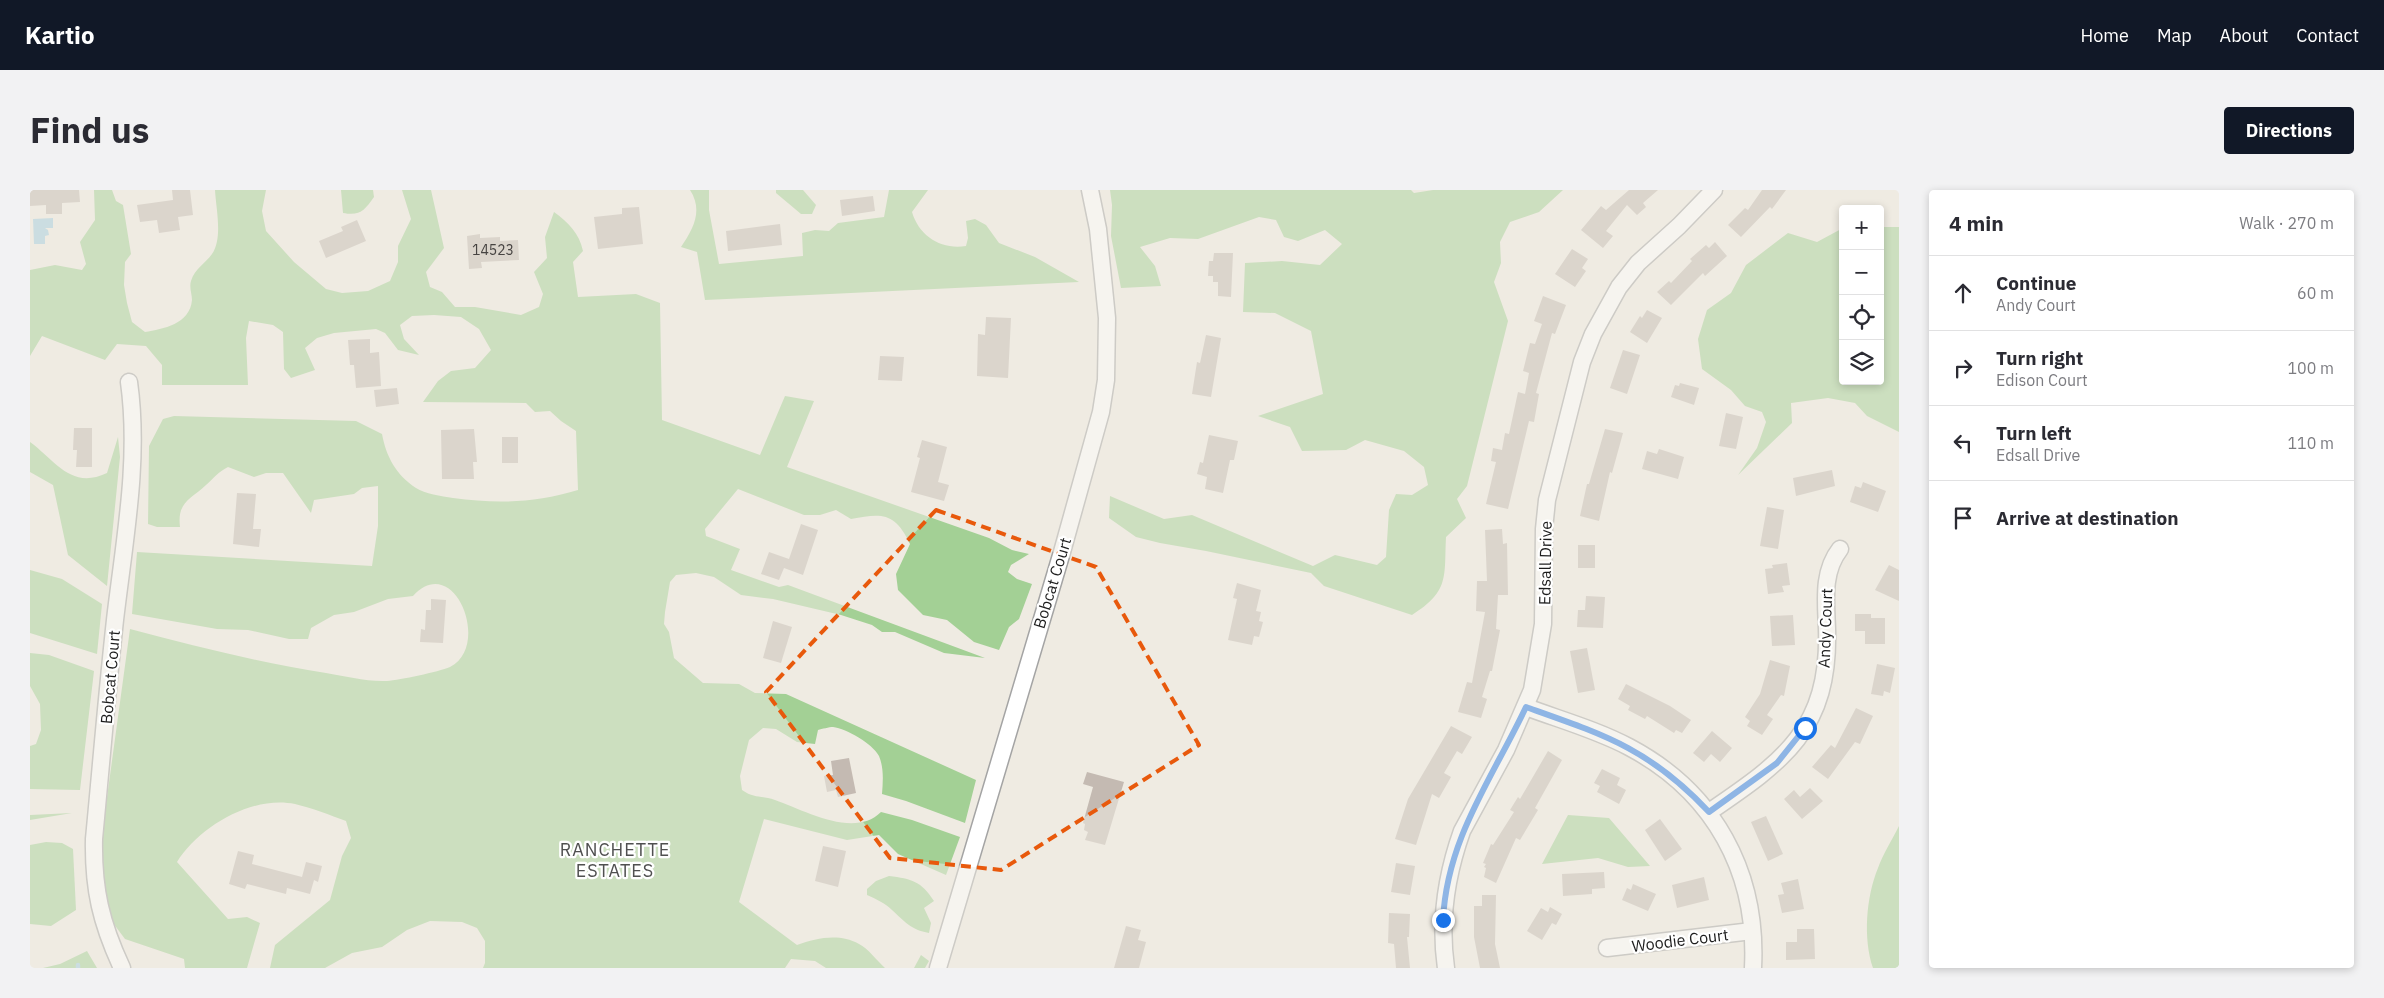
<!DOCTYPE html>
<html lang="en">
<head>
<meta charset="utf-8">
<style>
	body { margin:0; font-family:"IBM Plex Sans",sans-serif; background:#f2f2f3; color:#2b2b33 }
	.controls { position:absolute; right:15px; top:15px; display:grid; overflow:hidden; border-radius:5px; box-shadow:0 2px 8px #0003 }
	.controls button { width:45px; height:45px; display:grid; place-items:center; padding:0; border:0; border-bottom:1px solid #e1e1e2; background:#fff; color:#2b2b33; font:25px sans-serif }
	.stop { position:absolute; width:15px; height:15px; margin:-11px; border:4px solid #1a73e8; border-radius:50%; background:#fff }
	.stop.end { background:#1a73e8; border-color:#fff; box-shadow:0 1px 5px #0008 }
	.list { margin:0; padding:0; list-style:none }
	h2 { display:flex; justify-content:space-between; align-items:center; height:65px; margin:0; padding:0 20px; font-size:21px }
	h2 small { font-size:16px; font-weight:400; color:#7c7c81 }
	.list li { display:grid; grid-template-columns:32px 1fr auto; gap:15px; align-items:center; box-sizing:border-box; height:75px; padding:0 20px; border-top:1px solid #e1e1e2 }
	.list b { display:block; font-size:19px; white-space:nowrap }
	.list p { margin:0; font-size:16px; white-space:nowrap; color:#7c7c81 }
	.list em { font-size:16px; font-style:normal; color:#7c7c81 }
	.icon { flex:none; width:28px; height:28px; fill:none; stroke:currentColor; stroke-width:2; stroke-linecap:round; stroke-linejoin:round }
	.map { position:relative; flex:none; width:1869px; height:778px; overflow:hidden; border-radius:5px }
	header { display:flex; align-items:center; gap:30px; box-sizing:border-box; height:70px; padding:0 25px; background:#111827; color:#fff }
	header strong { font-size:24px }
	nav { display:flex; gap:28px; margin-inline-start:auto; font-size:18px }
	.intro { display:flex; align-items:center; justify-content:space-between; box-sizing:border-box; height:120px; padding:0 30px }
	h1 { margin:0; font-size:35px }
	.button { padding:12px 22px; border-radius:5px; background:#111827; color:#fff; font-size:18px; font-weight:700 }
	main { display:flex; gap:30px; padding:0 30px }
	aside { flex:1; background:#fff; border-radius:5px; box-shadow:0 2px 8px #0003 }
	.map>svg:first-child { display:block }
	.forest { fill:#a3d095 }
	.water { fill:#a1cddf }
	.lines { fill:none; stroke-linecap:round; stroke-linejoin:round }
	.stream { stroke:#a1cddf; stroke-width:4.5 }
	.building { fill:#c4bab2 }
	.minor-casing { stroke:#a4a4a4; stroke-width:19 }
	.minor { stroke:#fff; stroke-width:16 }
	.route { stroke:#1a73e8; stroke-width:6 }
	.marked { fill:none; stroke:#e8590c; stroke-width:4; stroke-dasharray:10 6; stroke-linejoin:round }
	.labels { text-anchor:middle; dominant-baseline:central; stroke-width:4.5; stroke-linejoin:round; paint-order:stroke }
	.number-label { font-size:14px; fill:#474442 }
	.street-label { font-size:16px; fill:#1d1d1d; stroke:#fff }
	.neighbourhood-label { font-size:18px; letter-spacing:1px; fill:#505050; stroke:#fff }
</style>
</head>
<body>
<header>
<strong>Kartio</strong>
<nav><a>Home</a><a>Map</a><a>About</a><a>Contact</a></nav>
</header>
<div class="intro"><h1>Find us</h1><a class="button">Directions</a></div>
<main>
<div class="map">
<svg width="1869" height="778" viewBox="0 0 1869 778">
	<rect width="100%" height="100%" fill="#efebe2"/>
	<!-- forest -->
	<g class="forest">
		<path d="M64 0H82L86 11 93 15 101 64 95 72 94 95 97 113 102 132 115 142C133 139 160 134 162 110 162 104 159 97 161 91 165 78 175 74 182 64 193 48 186 19 185 0H236L232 21 236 41 264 72 296 99 312 103 338 101 360 91 368 72V56L381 29 372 0H401L414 58 396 82 400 97 412 102 425 117H445L491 125 509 117 513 104 504 82 517 68 515 47 524 22C539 33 549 43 553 61L543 72 548 107 606 104 630 113 632 230 730 265 755 206 784 211 757 277 959 348 982 360 999 364 981 375 978 382 987 389 1002 394 989 429 979 437 969 460 944 452 917 430 893 425 868 400 866 384 880 354C865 322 852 323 821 329L806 320 790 325H774L708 299 675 339 676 346 710 359 701 380 749 397 758 395 955 468 914 463 865 442H852L842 435 811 425 743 409 711 405 684 387 666 383 646 385 640 392 635 422 634 434 639 442 644 468 673 493 709 494 725 503 756 504 946 590 935 633 876 611 852 604C853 591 854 578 849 566 842 553 817 539 803 537 799 537 792 539 788 540L785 554 767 552 746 539 733 538 719 550 710 586 712 600C725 609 731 605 745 610 774 620 824 649 851 622L882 630 930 647 916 685 868 664 849 645 817 650 734 629 709 712 767 755C787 748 809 743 829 754 838 758 847 771 855 778H796L785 771 761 769 755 778H453L455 773V751L447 738 432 732 400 731 377 740 352 757 322 763 295 778H240L245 755 300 710 312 666 321 648 316 631C300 625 282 618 265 614 222 605 169 637 147 672L198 729 217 727 230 733 217 778H155L154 769 95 749 83 733 75 707 71 678 72 644 100 439C165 456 230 473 296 483 315 486 337 492 357 491 370 490 408 482 420 477 462 456 424 361 383 406L358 409 324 422 304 425 281 438 278 449H259L218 440 187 439 102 424 107 362 342 376 348 336V296L332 298 324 304 284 310 281 323 253 283H236L224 287 198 277C188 282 184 288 176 295 160 310 147 312 150 337H127L118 334 119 256 133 229 144 226 326 231 352 244C356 266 366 285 386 298 395 304 411 306 423 308 467 314 505 313 548 300L546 241 531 231 520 221 505 222 496 213 393 212 408 191 421 181 445 178 461 160 449 139 431 127 404 125 382 126 370 135 374 149 389 165 368 160 355 143 346 139 304 143 287 148 275 158 285 180 261 188 254 179 253 142 243 135 219 131 216 148 218 195H132V175L116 156 87 154 75 170 12 146 0 166V80L25 75 52 80 56 74 50 52 65 30Z"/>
		<path d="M311 0H343L344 7C334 21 330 26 313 23Z"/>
		<path d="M660 0H679V20L689 74 773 66 772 43 785 40 799 41 808 33 854 27 859 0H898L882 22C889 46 911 60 936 56L938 48 936 31 945 29 956 35 969 53 1005 67 1049 92 675 110 667 62 651 57C664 38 673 20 660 0Z"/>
		<path d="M746 0H773L786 15 782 24H771L746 3Z"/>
		<path d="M1080 0H1381L1384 3 1403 0H1533L1509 22 1480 32 1470 52 1471 73 1464 92 1478 131 1437 296 1427 309 1436 328 1416 347C1414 387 1420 401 1382 425L1294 396 1281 383 1176 361 1130 353 1106 347 1079 328 1080 306 1134 329 1162 325 1283 376 1305 365 1347 375 1356 367 1359 320 1366 304 1382 305 1398 295 1394 277 1374 261 1335 250 1316 260 1272 261 1260 237 1228 226 1293 204 1281 141 1245 123 1213 122 1215 73 1252 71 1290 75 1312 54 1295 40 1268 51 1254 47 1246 30 1229 27 1168 49 1140 48 1110 57 1125 76 1131 96 1091 98 1081 46 1082 15Z"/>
		<path d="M1850 37H1869V242L1837 226 1825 213 1798 208 1761 213 1762 233 1708 285 1727 258 1736 232 1732 222 1715 216 1701 200 1672 179 1668 149 1677 120 1701 103 1716 75 1758 43 1787 52 1813 38V191H1850Z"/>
		<path d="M88 247 90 267 77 396 38 365 23 295 0 282V252C26 271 41 300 77 283Z"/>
		<path d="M0 380 32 389 72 414 67 464 0 443Z"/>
		<path d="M0 463 19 465 64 481 50 600 0 599V556L6 554 11 540 10 514 0 496Z"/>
		<path d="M42 623 0 630V625Z"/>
		<path d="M1538 625 1579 628 1620 676 1598 677 1568 668 1512 674Z"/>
		<path d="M1869 636V778H1843C1833 749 1836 707 1848 678 1853 664 1862 650 1869 636Z"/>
		<path d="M16 652 32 653 43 659 46 720 21 736 0 734V655Z"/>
		<path d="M859 686C882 689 891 691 904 711L894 718 901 733 899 743C881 740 874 731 862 720 855 713 846 709 837 705V699L846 691Z"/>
		<path d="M57 761 67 778H13L30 774Z"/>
		<path d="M891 765 899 771 895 778H884Z"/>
	</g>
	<!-- water -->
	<path class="water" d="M23 28V38H15L18 40 19 45 15 46V54H4L3 29Z"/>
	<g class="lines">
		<!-- stream -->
		<path class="stream" d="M48 778V775"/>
	</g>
	<!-- building -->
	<g class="building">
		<path d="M0 0H49L50 12 32 13V24H16V15L0 16Z"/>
		<path d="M142 0H160L163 25 148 27 150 40 129 43 127 30 110 32 107 15 143 10Z"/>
		<path d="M1599 0H1628L1613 13 1616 17 1607 25 1597 15 1576 41 1583 46 1573 58 1551 40 1571 16 1576 20Z"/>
		<path d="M1732 0H1756L1742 19 1740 17 1711 47 1698 35 1715 18 1718 20Z"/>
		<path d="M843 6 845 21 812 26 810 10Z"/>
		<path d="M609 17 613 54 568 59 564 27 592 24V18Z"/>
		<path d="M327 30 336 51 296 68 289 51 313 41 311 37Z"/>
		<path d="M750 34 752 55 698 61 696 41Z"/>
		<path d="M450 44V48L470 47V51L488 50 489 70 451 72 452 78 439 79 437 46Z"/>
		<path d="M1685 52 1697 66 1675 86 1673 83 1641 115 1627 102 1639 91 1641 93 1662 71 1660 69 1676 55 1679 58Z"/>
		<path d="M1542 59 1558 69 1552 78 1556 81 1545 97 1525 84Z"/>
		<path d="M1184 63H1203L1201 107 1188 106V92H1183V86H1178L1179 71H1183Z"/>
		<path d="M1513 106 1536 115 1525 144 1522 143 1506 203 1509 204 1504 232 1499 231 1478 319 1456 314 1466 272 1461 271 1463 258 1472 260 1475 243 1479 244 1488 202 1495 204 1499 183 1493 181 1500 153 1505 154 1512 134 1504 131Z"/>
		<path d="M1617 120 1632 128 1617 153 1600 142 1610 126 1612 128Z"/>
		<path d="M956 127 981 128 978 188 947 186 948 144 955 145Z"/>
		<path d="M1176 145 1191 148 1181 207 1162 204 1167 172 1170 173Z"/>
		<path d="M340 149V163L349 162 351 196 326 198 324 175H320L318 150Z"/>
		<path d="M1593 160 1610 165 1597 204 1580 198Z"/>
		<path d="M850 166 874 167 872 191 848 190Z"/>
		<path d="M1650 193 1669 198 1664 215 1641 207 1645 195 1649 196Z"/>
		<path d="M367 198 369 214 346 217 344 200Z"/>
		<path d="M1696 223 1713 227 1706 259 1689 256Z"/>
		<path d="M44 238H62V277H46L47 260H43Z"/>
		<path d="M444 239 447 272H443L444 289H412L411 240Z"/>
		<path d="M1575 239 1593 243 1582 283 1580 282 1569 331 1550 326 1557 294H1559Z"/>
		<path d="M1179 245 1208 251 1204 270H1200L1193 303 1175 299 1177 287 1167 284 1170 272 1173 273Z"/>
		<rect x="472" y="247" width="16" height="26"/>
		<path d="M892 250 917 257 908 292 919 295 914 311 881 302 890 268 887 267Z"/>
		<path d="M1629 259 1654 267 1648 289 1612 279 1617 261 1627 264Z"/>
		<path d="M1802 280 1805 296 1766 306 1763 288Z"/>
		<path d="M1833 292 1856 301 1848 322 1820 312 1825 296 1831 298Z"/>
		<path d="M207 303 226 304 223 339H231L229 357 203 354Z"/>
		<path d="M1737 317 1754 320 1748 359 1730 356Z"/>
		<path d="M771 334 788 340 773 385 754 378 749 390 731 384 739 362 759 369Z"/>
		<path d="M1472 339 1473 354 1477 353 1478 405H1468L1466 439 1470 440 1462 481H1460L1452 507 1457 509 1451 528 1428 522 1437 492 1442 493 1455 422 1446 421 1447 391H1457L1455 340Z"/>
		<rect x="1548" y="355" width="17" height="23"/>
		<path d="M1757 373 1760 395 1752 396 1754 402 1738 404 1735 379 1743 378 1742 375Z"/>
		<path d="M1859 375 1869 380V411L1845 400Z"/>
		<path d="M1207 393 1231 400 1226 421 1231 422 1229 431 1233 432 1229 447 1224 446 1222 455 1198 450 1207 409 1203 408Z"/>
		<path d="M1556 406 1575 407 1573 438 1547 437 1548 420H1555Z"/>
		<path d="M401 409 416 410 413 453 390 452 391 439 395 440 396 420H401Z"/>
		<path d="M1825 424H1841V428H1855V454H1835V441H1825Z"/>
		<path d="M1763 425 1765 455 1742 456 1740 426Z"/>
		<path d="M743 431 762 437 751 473 733 468Z"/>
		<path d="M1557 458 1565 500 1548 503 1540 461Z"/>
		<path d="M1740 470 1760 476 1754 506 1751 505 1737 525 1743 529 1732 545 1717 536 1720 531 1715 527 1730 504Z"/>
		<path d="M1847 474 1865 478 1860 503 1854 501 1853 506 1841 504Z"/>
		<path d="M1596 494 1640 516 1661 530 1652 543 1646 540 1644 543 1617 526 1615 529 1598 520 1600 516 1588 509Z"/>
		<path d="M1826 518 1843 526 1830 554 1825 552 1798 589 1782 577 1801 555 1805 558Z"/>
		<path d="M1421 536 1442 547 1432 564 1427 561 1414 583 1421 587 1409 608 1402 604 1386 655 1365 649 1378 609Z"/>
		<path d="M1682 541 1702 558 1690 572 1681 564 1674 572 1663 563Z"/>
		<path d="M1518 561 1532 570 1505 618 1508 620 1490 650 1486 648 1466 693 1454 687 1456 678 1454 677 1456 674 1453 673 1461 654 1463 655 1484 622 1480 620 1488 607 1490 609Z"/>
		<path d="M819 568 826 603 808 607 806 600 797 602 794 586 803 585 801 571Z"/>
		<path d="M1572 579 1590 588 1587 595 1596 600 1589 614 1567 602 1570 596 1564 593Z"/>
		<path d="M1057 582 1094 592 1075 655 1055 650 1058 642 1054 640 1055 634 1053 633 1063 597 1053 594Z"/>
		<path d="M1780 598 1793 611 1772 629 1754 609 1764 600 1770 607Z"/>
		<path d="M1736 626 1753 664 1738 671 1721 632Z"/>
		<path d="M1630 629 1652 659 1635 671 1615 640Z"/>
		<path d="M793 656 816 661 808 697 785 691Z"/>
		<path d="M208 661 224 665 222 674 272 687 276 672 292 676 288 692 284 690 280 704 257 698 256 704 217 694 215 699 199 694Z"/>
		<path d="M1366 673 1385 676 1380 705 1361 702Z"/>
		<path d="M1574 682 1575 698 1562 699V704L1533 706 1532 684Z"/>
		<path d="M1674 687 1679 710 1647 718 1642 695Z"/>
		<path d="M1768 689 1774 719 1752 723 1748 705 1754 704 1751 693Z"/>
		<path d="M1603 694 1626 704 1618 721 1592 710 1597 698 1601 700Z"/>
		<path d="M1452 705H1466L1465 754 1470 778H1450L1444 747V716H1452Z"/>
		<path d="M1520 717 1532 724 1526 735 1522 733 1512 750 1497 741 1511 718 1518 722Z"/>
		<path d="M1359 723 1380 724 1379 747H1377L1380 778H1366L1364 754 1358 753Z"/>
		<path d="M1096 736 1111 740 1108 750 1116 752 1109 778H1084Z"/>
		<path d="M1767 739H1784L1785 769 1756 770V752H1767Z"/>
	</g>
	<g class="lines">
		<defs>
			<g id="minor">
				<path d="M1496 517C1531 530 1567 540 1599 557 1684 602 1728 682 1723 778"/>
				<path d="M1679 622C1754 571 1800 539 1797 439 1796 411 1792 382 1810 359"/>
				<path d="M1577 758 1722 741"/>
				<path d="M92 778C71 733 63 699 64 649 71 576 77 503 85 430 94 352 110 271 99 192"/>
				<path d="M908 778 1032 362 1071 222 1076 190 1077 128 1068 39 1060 0"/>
				<path d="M1416 778C1409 730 1416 686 1432 641L1476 560 1502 500 1513 434 1514 339 1517 310 1552 172 1563 144 1589 97 1608 73 1649 36 1684 0"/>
			</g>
		</defs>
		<!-- minor casing -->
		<use href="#minor" class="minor-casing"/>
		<!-- minor -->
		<use href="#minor" class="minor"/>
	</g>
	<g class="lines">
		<!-- route -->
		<path class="route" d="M1413 730C1417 648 1462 589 1496 517 1575 545 1620 559 1679 622L1747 573 1775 538"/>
	</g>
	<!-- marked area -->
	<path d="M0 0H1869V778H0ZM906 320 1066 377 1169 555 971 680 860 668 736 502Z" fill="#efebe2" fill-opacity=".55" fill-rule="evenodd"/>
	<path class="marked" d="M906 320 1066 377 1169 555 971 680 860 668 736 502Z"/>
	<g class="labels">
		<!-- number labels -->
		<g class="number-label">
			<text x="463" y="60">14523</text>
		</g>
		<!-- street labels -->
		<g class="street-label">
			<text transform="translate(1515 373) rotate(-89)">Edsall Drive</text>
			<text transform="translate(1022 393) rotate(-73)">Bobcat Court</text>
			<text transform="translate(1795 438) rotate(-88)">Andy Court</text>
			<text transform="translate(80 487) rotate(-85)">Bobcat Court</text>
			<text transform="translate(1650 750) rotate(-7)">Woodie Court</text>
		</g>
		<!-- neighbourhood labels -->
		<g class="neighbourhood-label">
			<text x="585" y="659">RANCHETTE<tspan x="585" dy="21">ESTATES</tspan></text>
		</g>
	</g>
</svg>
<div class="controls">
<button>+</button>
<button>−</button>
<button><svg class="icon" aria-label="locate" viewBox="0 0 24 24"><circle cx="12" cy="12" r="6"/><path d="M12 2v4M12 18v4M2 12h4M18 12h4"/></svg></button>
<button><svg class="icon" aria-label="layers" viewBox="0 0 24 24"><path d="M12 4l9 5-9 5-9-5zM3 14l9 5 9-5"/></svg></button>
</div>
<div class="stop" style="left:1775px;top:538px"></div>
<div class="stop end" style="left:1413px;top:730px"></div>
</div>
<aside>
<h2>4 min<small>Walk · 270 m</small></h2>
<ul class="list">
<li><svg class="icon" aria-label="ahead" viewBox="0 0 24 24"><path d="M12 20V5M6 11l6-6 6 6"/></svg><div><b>Continue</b><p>Andy Court</p></div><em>60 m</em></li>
<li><svg class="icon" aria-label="right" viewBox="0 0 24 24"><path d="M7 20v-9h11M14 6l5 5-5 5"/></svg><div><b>Turn right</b><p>Edison Court</p></div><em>100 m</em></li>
<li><svg class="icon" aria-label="left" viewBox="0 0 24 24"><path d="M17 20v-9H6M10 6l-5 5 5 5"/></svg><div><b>Turn left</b><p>Edsall Drive</p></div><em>110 m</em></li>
<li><svg class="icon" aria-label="arrive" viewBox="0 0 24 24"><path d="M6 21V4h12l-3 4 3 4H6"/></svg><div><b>Arrive at destination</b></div></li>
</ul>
</aside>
</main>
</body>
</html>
